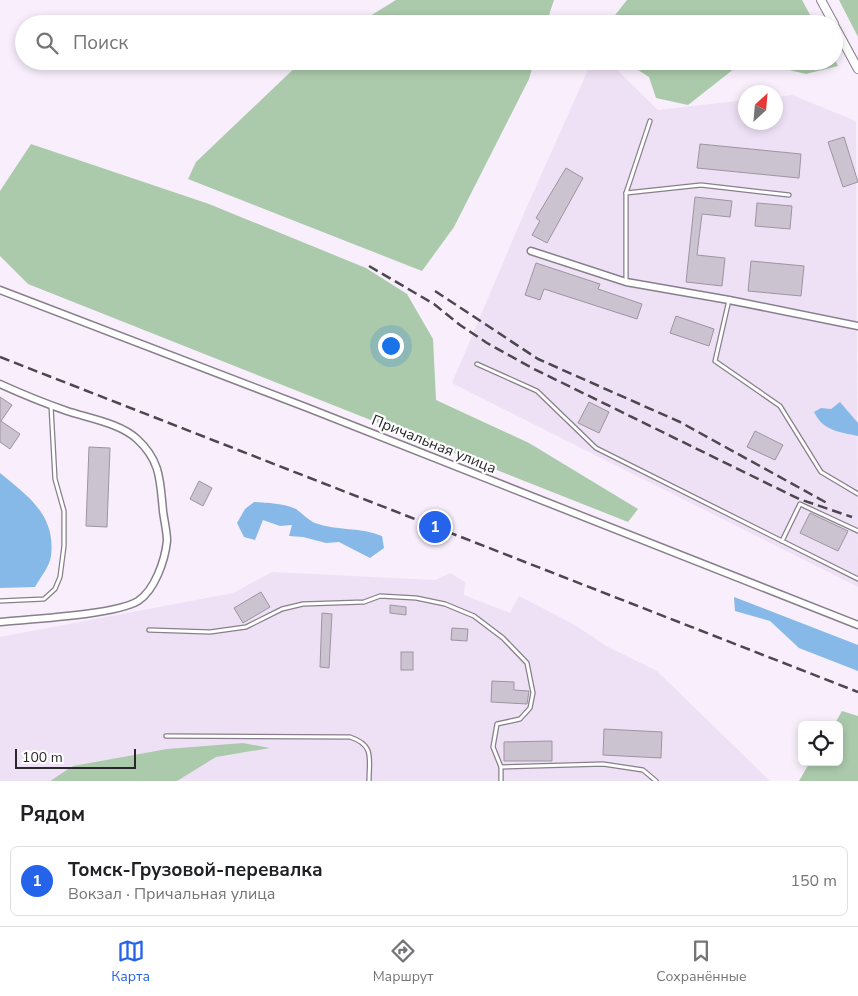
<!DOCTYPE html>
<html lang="ru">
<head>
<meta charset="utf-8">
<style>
	body { margin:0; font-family:"Nunito Sans",sans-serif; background:#f2f2f2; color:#202124 }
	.controls { position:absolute; right:15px; bottom:15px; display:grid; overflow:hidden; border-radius:8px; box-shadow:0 2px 8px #0003 }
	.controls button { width:45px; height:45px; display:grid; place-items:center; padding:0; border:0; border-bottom:1px solid #e0e0e0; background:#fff; color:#202124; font:25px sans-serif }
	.compass { position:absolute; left:738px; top:85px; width:45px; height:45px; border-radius:50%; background:#fff; box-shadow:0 2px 8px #0003; rotate:26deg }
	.scale { position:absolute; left:15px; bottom:12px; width:121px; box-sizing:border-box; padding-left:5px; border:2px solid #2a272c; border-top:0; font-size:14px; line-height:18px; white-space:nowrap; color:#2a272c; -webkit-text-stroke:4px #fff; paint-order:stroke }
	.you { position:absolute; left:390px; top:345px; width:18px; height:18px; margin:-12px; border:4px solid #fff; border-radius:50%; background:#1a73e8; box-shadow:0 0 0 8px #1a73e833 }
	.badge { display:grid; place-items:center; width:32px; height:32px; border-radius:50%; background:#2563eb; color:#fff; font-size:16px; font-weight:700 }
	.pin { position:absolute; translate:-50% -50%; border:2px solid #fff; box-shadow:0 1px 5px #0006 }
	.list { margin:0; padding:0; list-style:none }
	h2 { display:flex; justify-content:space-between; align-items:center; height:65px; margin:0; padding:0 20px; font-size:21px }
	h2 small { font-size:16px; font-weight:400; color:#757577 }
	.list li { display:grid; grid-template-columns:32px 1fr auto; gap:15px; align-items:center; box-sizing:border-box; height:70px; margin:0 10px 10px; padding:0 10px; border:1px solid #e0e0e0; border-radius:8px }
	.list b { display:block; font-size:19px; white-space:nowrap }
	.list p { margin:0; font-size:16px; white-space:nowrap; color:#757577 }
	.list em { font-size:16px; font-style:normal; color:#757577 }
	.icon { flex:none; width:28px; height:28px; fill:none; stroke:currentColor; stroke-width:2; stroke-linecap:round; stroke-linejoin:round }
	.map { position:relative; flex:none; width:858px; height:781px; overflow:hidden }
	.search { position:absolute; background:#fff; box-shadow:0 2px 8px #0003; left:15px; right:15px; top:15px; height:55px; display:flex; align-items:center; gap:12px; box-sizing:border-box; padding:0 18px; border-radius:28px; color:#757577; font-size:19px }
	.sheet { height:145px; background:#fff }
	nav { display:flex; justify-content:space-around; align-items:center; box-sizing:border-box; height:70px; border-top:1px solid #e0e0e0; background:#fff; font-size:14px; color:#757577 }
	nav a { display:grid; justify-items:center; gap:2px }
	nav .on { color:#2563eb }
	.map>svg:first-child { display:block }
	.built { fill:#efe1f5 }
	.green { fill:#abcaab }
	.water { fill:#87b9e8 }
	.building { fill:#ccc3d0; stroke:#9d94a1 }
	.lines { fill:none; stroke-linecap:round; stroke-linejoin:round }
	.service-casing { stroke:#877f8b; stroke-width:5.5 }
	.minor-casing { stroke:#877f8b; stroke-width:9 }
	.tertiary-casing { stroke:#877f8b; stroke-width:10 }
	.service { stroke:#fff; stroke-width:3 }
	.minor { stroke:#fff; stroke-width:6 }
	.tertiary { stroke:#fff; stroke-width:8 }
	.rail { stroke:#4b474d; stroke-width:2.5; stroke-dasharray:10 5; stroke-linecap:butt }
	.labels { text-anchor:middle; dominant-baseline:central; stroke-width:4.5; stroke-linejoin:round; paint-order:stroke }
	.street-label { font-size:15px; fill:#2a272c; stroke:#fff }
</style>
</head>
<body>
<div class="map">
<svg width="858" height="781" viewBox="0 0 858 781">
	<rect width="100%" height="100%" fill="#f8eefc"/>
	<!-- built -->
	<g class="built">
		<path d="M592 61H608L658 110 745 100 746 122H776V97L792 95 856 121 858 587 452 383 525 211Z"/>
		<path d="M272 572 435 580 450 573 465 582 464 595 510 613 519 596 575 625 608 647 657 671 770 781H0V637L233 593Z"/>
	</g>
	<!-- green -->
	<g class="green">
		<path d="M396 0H554L546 24H357Z"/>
		<path d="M627 0H802L815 24H608Z"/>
		<path d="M839 0H858V37Z"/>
		<path d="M834 58 838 66 806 74 752 61H834Z"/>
		<path d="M302 61H534L529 79 454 227 422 271 188 179 196 162Z"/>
		<path d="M624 61H744L688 105 656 98 649 77Z"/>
		<path d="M31 144 209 204 366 268 407 294 433 339 436 400 529 443 638 509 628 522 28 284 0 256V191Z"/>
		<path d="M842 711 858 716V781H799L810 762H839V725H834Z"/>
		<path d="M243 743 270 748 216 757 177 781H50L73 766 167 749Z"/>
	</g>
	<!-- water -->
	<g class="water">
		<path d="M840 402 858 423V436C840 432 823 431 814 412L821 408 831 409Z"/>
		<path d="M0 473C28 496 56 515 51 556 50 566 40 578 35 587L0 588Z"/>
		<path d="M254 502C268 503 283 503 296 509 302 513 308 520 315 523 337 531 361 527 382 536L384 548 370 558 339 542 326 543 303 537 289 536 292 525 280 526 263 520 255 540 244 537 237 523 245 509Z"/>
		<path d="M734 597 858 645V671L799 648 770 621 735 611Z"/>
	</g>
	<!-- building -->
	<g class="building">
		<path d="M844 137 858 182 843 187 828 142Z"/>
		<path d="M700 144 801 154 799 178 697 168Z"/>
		<path d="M566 168 583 178 547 243 532 235 540 221 536 218Z"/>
		<path d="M695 197 732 201 730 217 702 214 697 255 725 258 722 286 686 282Z"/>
		<path d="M757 203 792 206 790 229 755 226Z"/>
		<path d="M751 261 804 266 801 296 748 291Z"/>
		<path d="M536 263 600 284 598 289 642 304 637 319 544 289 540 300 525 295Z"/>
		<path d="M676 316 714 329 709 346 670 333Z"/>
		<path d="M0 397 12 405 1 421 20 434 10 449 0 442Z"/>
		<path d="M589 402 609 412 599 433 578 423Z"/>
		<path d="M755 431 783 445 775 460 747 447Z"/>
		<path d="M89 447 110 448 107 527 86 526Z"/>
		<path d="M199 481 212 488 203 506 190 499Z"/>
		<path d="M810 513 848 531 838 551 800 533Z"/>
		<path d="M261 592 270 607 243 623 234 608Z"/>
		<path d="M390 605 406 607V615L390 613Z"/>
		<path d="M322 613 332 614 329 668 320 667Z"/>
		<path d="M452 628 468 629 467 641 451 640Z"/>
		<rect x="401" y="652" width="12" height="18"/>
		<path d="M492 681 514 682V690L529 691 527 704 491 702Z"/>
		<path d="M604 729 662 732 661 758 603 755Z"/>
		<path d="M552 741V761H504V742Z"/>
	</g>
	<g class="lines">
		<defs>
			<g id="service">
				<path d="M626 193 701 185 789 195"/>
				<path d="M626 282V193L650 121"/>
				<path d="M729 300 715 361 780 406 821 472 858 494"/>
				<path d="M477 364 537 391 596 448 858 579"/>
				<path d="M782 541 800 504 858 531"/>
				<path d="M0 601 44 599 55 589 60 577 64 546V511L55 479 51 406"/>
				<path d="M149 630 210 632 246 627 282 609 303 604 364 602 380 596 416 598 445 604 474 616 503 638 527 663 533 693 530 708 520 719 497 724 493 747 501 767 603 764 643 770 656 781"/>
				<path d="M166 736 350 737C375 745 369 759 369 781"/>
				<path d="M501 781V767"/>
			</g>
			<g id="minor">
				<path d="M531 251 626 282 729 300 858 326"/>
				<path d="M0 290 308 408 858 625"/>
				<path d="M0 384C22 394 44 403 67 411 88 418 120 423 137 439 161 461 160 481 163 511 164 520 167 531 167 541 165 560 155 590 138 601 115 615 30 619 0 622"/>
			</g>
			<g id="tertiary">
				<path d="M821 0 834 24"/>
				<path d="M834 25 858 69"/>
			</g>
		</defs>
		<!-- service casing -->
		<use href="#service" class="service-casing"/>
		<!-- minor casing -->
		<use href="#minor" class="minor-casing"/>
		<!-- tertiary casing -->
		<use href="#tertiary" class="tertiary-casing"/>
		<!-- service -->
		<use href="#service" class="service"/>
		<!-- minor -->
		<use href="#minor" class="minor"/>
		<!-- tertiary -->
		<use href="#tertiary" class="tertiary"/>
		<!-- rail -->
		<g class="rail">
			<path d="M369 266 434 304 460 325 487 343 532 368 799 499 852 517"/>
			<path d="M435 291 538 359 680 422 827 503"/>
			<path d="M0 357 858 692"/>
		</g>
	</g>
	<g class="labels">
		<!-- street labels -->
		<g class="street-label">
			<text transform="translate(434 444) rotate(22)">Причальная улица</text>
		</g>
	</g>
</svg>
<div class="controls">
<button><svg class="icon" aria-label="locate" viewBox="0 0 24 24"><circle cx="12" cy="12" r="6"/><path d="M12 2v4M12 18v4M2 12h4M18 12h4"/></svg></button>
</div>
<svg class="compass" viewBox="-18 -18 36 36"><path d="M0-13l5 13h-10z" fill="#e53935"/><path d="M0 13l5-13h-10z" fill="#757577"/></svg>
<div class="scale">100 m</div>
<div class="you"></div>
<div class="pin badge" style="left:435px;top:527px">1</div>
<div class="search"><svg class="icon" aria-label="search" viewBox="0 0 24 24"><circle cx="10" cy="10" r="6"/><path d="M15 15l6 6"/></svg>Поиск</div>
</div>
<section class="sheet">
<h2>Рядом<small></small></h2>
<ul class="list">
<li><span class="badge">1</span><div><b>Томск-Грузовой-перевалка</b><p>Вокзал · Причальная улица</p></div><em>150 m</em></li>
</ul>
</section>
<nav>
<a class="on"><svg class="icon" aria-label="map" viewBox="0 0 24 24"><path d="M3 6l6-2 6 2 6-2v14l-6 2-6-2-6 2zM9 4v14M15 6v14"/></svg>Карта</a>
<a><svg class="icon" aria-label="directions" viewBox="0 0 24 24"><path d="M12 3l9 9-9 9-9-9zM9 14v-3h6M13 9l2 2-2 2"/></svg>Маршрут</a>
<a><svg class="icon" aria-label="saved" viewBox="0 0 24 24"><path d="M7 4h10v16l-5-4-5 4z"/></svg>Сохранённые</a>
</nav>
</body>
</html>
